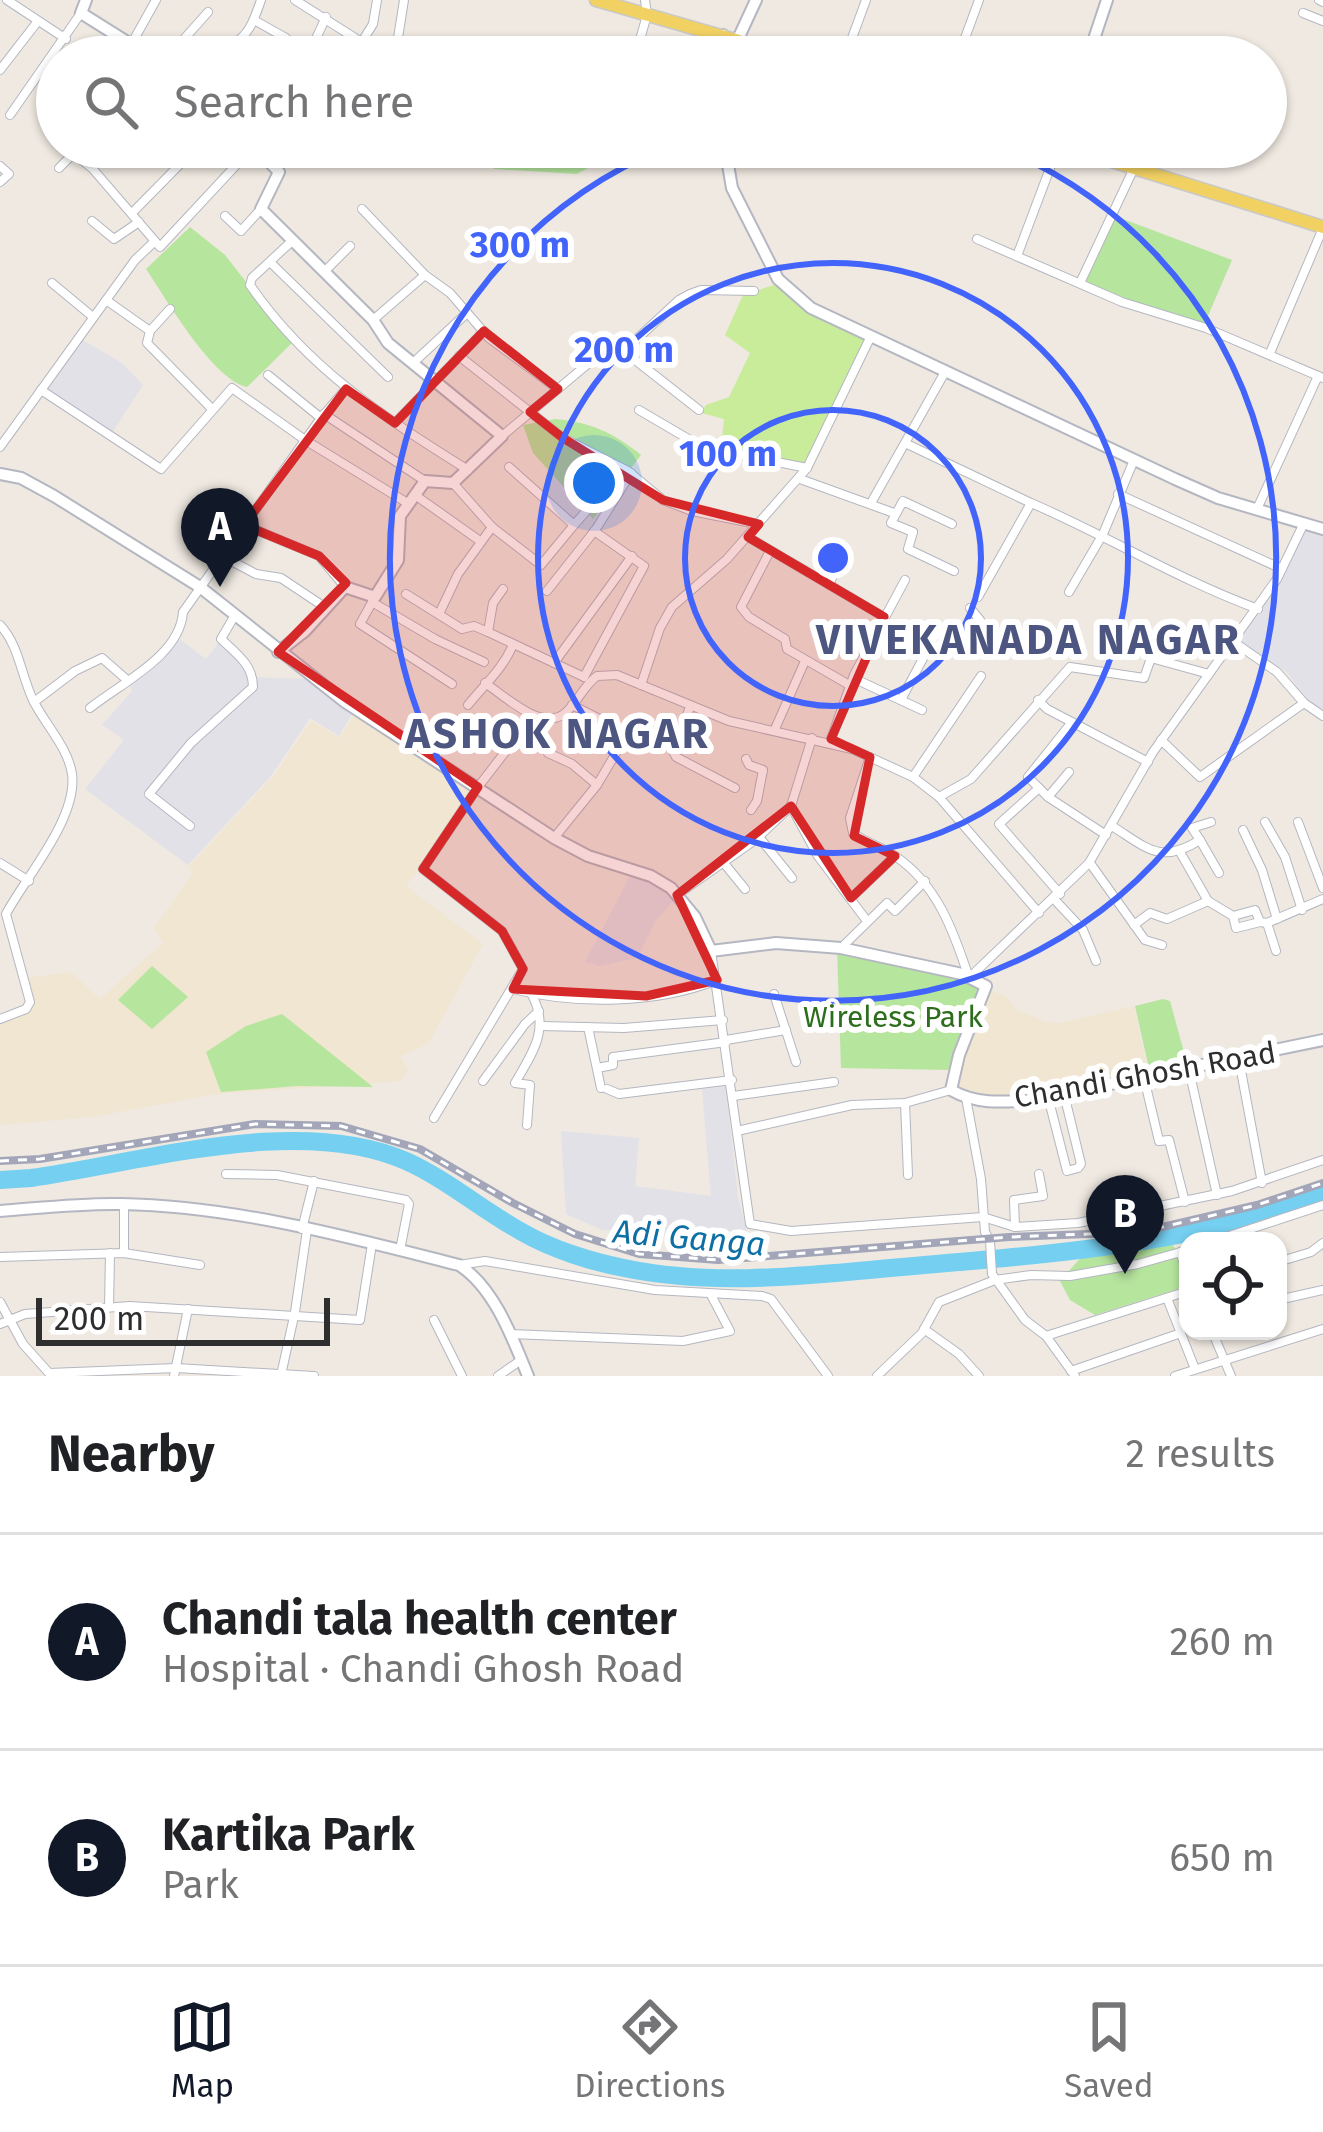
<!DOCTYPE html>
<html lang="en">
<head>
<meta charset="utf-8">
<style>
	body { margin:0; font-family:"Fira Sans",sans-serif; background:#f2f2f2; color:#202124 }
	.controls { position:absolute; right:36px; bottom:36px; display:grid; overflow:hidden; border-radius:24px; box-shadow:0 3px 9px #0004 }
	.controls button { width:108px; height:108px; display:grid; place-items:center; padding:0; border:0; border-bottom:3px solid #e0e0e0; background:#fff; color:#202124; font:60px sans-serif }
	.scale { position:absolute; left:36px; bottom:30px; width:294px; box-sizing:border-box; padding-left:12px; border:6px solid #2e2e2e; border-top:0; font-size:33px; line-height:42px; white-space:nowrap; color:#2e2e2e; -webkit-text-stroke:9px #fff; paint-order:stroke }
	.you { position:absolute; left:594px; top:483px; width:42px; height:42px; margin:-30px; border:9px solid #fff; border-radius:50%; background:#1a73e8; box-shadow:0 0 0 18px #1a73e833 }
	.badge { display:grid; place-items:center; width:78px; height:78px; border-radius:50%; background:#111827; color:#fff; font-size:39px; font-weight:700 }
	.pin { position:absolute; translate:-50% -99px; filter:drop-shadow(0 3px 6px #0008) }
	.pin::after { content:''; position:absolute; top:63px; width:42px; height:36px; background:inherit; clip-path:polygon(0 0,100% 0,50% 100%) }
	.list { margin:0; padding:0; list-style:none }
	h2 { display:flex; justify-content:space-between; align-items:center; height:156px; margin:0; padding:0 48px; font-size:51px }
	h2 small { font-size:39px; font-weight:400; color:#757577 }
	.list li { display:grid; grid-template-columns:78px 1fr auto; gap:36px; align-items:center; box-sizing:border-box; height:216px; padding:0 48px; border-top:3px solid #e0e0e0 }
	.list b { display:block; font-size:45px; white-space:nowrap }
	.list p { margin:0; font-size:39px; white-space:nowrap; color:#757577 }
	.list em { font-size:39px; font-style:normal; color:#757577 }
	.icon { flex:none; width:66px; height:66px; fill:none; stroke:currentColor; stroke-width:2; stroke-linecap:round; stroke-linejoin:round }
	.map { position:relative; flex:none; width:1323px; height:1376px; overflow:hidden }
	.search { position:absolute; background:#fff; box-shadow:0 3px 9px #0004; left:36px; right:36px; top:36px; height:132px; display:flex; align-items:center; gap:30px; box-sizing:border-box; padding:0 42px; border-radius:66px; color:#757577; font-size:45px }
	.sheet { height:588px; background:#fff }
	nav { display:flex; justify-content:space-around; align-items:center; box-sizing:border-box; height:168px; border-top:3px solid #e0e0e0; background:#fff; font-size:33px; color:#757577 }
	nav a { display:grid; justify-items:center; gap:6px }
	nav .on { color:#111827 }
	.map>svg:first-child { display:block }
	.industrial { fill:#e3e1e8 }
	.education { fill:#f0e6d1 }
	.green { fill:#b6e59e }
	.pitch { fill:#c9ec9a }
	.lines { fill:none; stroke-linecap:round; stroke-linejoin:round }
	.river { stroke:#75cff0; stroke-width:18 }
	.street-casing { stroke:#b4b7c1; stroke-width:10 }
	.secondary-casing { stroke:#b4b7c1; stroke-width:14 }
	.primary-casing { stroke:#c9c9c9; stroke-width:15 }
	.street { stroke:#fff; stroke-width:8 }
	.secondary { stroke:#fff; stroke-width:10 }
	.primary { stroke:#f2d163; stroke-width:12 }
	.rail-casing { stroke:#a3a6b8; stroke-width:8 }
	.rail { stroke:#fff; stroke-width:3; stroke-dasharray:9; stroke-linecap:butt }
	.marked { fill:#d62828; fill-opacity:0.2; stroke:#d62828; stroke-width:9; stroke-linejoin:round }
	.ring { fill:none; stroke:#4264fb; stroke-width:6 }
	.labels { text-anchor:middle; dominant-baseline:central; stroke-width:12; stroke-linejoin:round; paint-order:stroke }
	.park-label { font-size:30px; fill:#2c6e1b; stroke:#fff }
	.street-label { font-size:30px; fill:#2e2e2e; stroke:#fff }
	.water-label { font-size:33px; font-style:italic; fill:#0d6fa3; stroke:#fff }
	.district-label { font-size:42px; font-weight:bold; letter-spacing:3px; fill:#4d5680; stroke:#fff }
	.centre { fill:#4264fb; stroke:#fff; stroke-width:6 }
	.ring-label { font-size:36px; text-anchor:middle; font-weight:bold; fill:#4264fb; stroke:#fff; stroke-width:12; stroke-linejoin:round; paint-order:stroke }
</style>
</head>
<body>
<div class="map">
<svg width="1323" height="1376" viewBox="0 0 1323 1376">
	<rect width="100%" height="100%" fill="#efe9e1"/>
	<!-- industrial -->
	<g class="industrial">
		<path d="M81 339 122 363 143 385 112 433 44 389Z"/>
		<path d="M1304 525 1323 532V712L1306 700 1287 672 1237 642 1279 580Z"/>
		<path d="M177 637 206 659 220 641 243 663 249 677 310 679 352 714 339 736 310 718 271 776 188 865 85 789 124 740 102 725 132 691 128 682Z"/>
		<path d="M631 874 649 878 676 898 656 920 637 958 599 966 585 962Z"/>
		<path d="M726 1086 738 1198 749 1239 602 1230 566 1214 561 1131 639 1138 635 1186 711 1196 702 1089Z"/>
	</g>
	<!-- education -->
	<g class="education">
		<path d="M356 712 478 793 406 886 483 944 428 1044 400 1056 408 1070 401 1081 217 1094 92 1117 0 1125V1021L27 1010 25 978 71 972 100 999 163 943 154 928 193 873 188 867 273 777 311 721 340 738Z"/>
		<path d="M988 990 1006 996 1017 1010 1046 1022 1061 1023 1134 1006 1148 1074 1032 1096 988 1100 954 1088 961 1055Z"/>
	</g>
	<!-- green -->
	<g class="green">
		<path d="M487 147H595V164L577 174 494 169Z"/>
		<path d="M1115 216 1232 260 1204 325 1179 321 1085 281Z"/>
		<path d="M190 227 225 255 293 342 247 387C212 379 167 300 146 269Z"/>
		<path d="M556 419C592 423 612 432 641 455L593 519 533 453 523 425Z"/>
		<path d="M837 949 960 976 982 987 950 1070 841 1068Z"/>
		<path d="M152 966 188 997 152 1029 118 1000Z"/>
		<path d="M1163 999 1170 1001 1188 1067 1150 1073 1135 1006Z"/>
		<path d="M282 1014 373 1087 297 1086 221 1092 206 1052 246 1026Z"/>
		<path d="M1169 1240 1187 1265 1178 1289 1095 1315 1070 1300 1060 1281 1084 1254Z"/>
	</g>
	<!-- pitch -->
	<path class="pitch" d="M777 284 810 311 871 337 805 464 721 448 724 419 701 413 706 405 729 397 750 353 725 335 743 295Z"/>
	<g class="lines">
		<!-- river -->
		<path class="river" d="M0 1180 31 1178C144 1162 299 1114 406 1161 448 1180 482 1210 522 1232 551 1249 592 1262 624 1268 719 1288 818 1274 913 1266 1052 1254 1191 1244 1323 1196"/>
		<defs>
			<g id="street">
				<path d="M7 0 66 39"/>
				<path d="M295 0 355 38 347 57"/>
				<path d="M1319 0 1323 2"/>
				<path d="M1303 13 1323 21"/>
				<path d="M254 20 286 38 277 57"/>
				<path d="M132 43 156 0"/>
				<path d="M313 45 326 17"/>
				<path d="M353 56 373 24 377 0"/>
				<path d="M168 57 208 12"/>
				<path d="M203 57C213 46 219 50 232 44 249 37 255 17 261 0"/>
				<path d="M395 57 404 0"/>
				<path d="M635 57 647 15 645 0"/>
				<path d="M845 57 866 0"/>
				<path d="M958 57 979 0"/>
				<path d="M44 69 57 78"/>
				<path d="M0 70 38 21"/>
				<path d="M10 115 81 13"/>
				<path d="M74 154 92 168 160 247 253 147"/>
				<path d="M0 166 9 174 0 182"/>
				<path d="M59 168 80 147"/>
				<path d="M362 209 425 275 450 293 489 338 558 389"/>
				<path d="M132 213 197 147"/>
				<path d="M225 216 241 231 261 209"/>
				<path d="M92 221 114 239 139 222"/>
				<path d="M977 239 1122 302 1206 328 1323 378"/>
				<path d="M292 241 252 278 250 285C308 369 382 416 468 470"/>
				<path d="M1017 256 1058 147"/>
				<path d="M270 262 388 377"/>
				<path d="M324 272 350 246"/>
				<path d="M52 283 93 317"/>
				<path d="M1080 283 1134 168"/>
				<path d="M106 300 150 331"/>
				<path d="M170 309 150 331 147 343 212 409"/>
				<path d="M373 320 425 275"/>
				<path d="M625 352 699 410"/>
				<path d="M1270 353 1323 228"/>
				<path d="M459 356 563 438 628 471 663 500 692 511 757 524"/>
				<path d="M414 362 467 313"/>
				<path d="M268 375 321 418"/>
				<path d="M41 390 161 469 232 388 305 440 409 504"/>
				<path d="M639 410 702 447 807 468"/>
				<path d="M324 414 425 481"/>
				<path d="M395 423 484 331"/>
				<path d="M502 436 608 347 615 345 624 351 679 300 690 294 701 290 754 291"/>
				<path d="M907 444 1031 503 978 597"/>
				<path d="M0 447 135 260 154 242"/>
				<path d="M800 479 894 513"/>
				<path d="M453 483 492 527 541 565 574 525 509 467"/>
				<path d="M1118 494 1282 569"/>
				<path d="M415 495 480 541"/>
				<path d="M871 503 945 372"/>
				<path d="M1031 503C1108 536 1179 580 1258 609"/>
				<path d="M1257 509 1318 376"/>
				<path d="M952 524 903 501 891 523 913 532 908 549 954 571"/>
				<path d="M244 525 319 556 345 587"/>
				<path d="M574 525 623 469"/>
				<path d="M748 537 884 617"/>
				<path d="M770 551 741 607 749 617 785 639 787 649 851 686"/>
				<path d="M222 556 256 574 281 578 326 608"/>
				<path d="M829 585 838 564"/>
				<path d="M547 591 596 529 631 473"/>
				<path d="M1069 592 1103 534 1134 460"/>
				<path d="M406 594 462 629 474 626 488 632 493 603 503 589"/>
				<path d="M375 597 360 624 452 684"/>
				<path d="M372 602 435 639 484 662"/>
				<path d="M439 614 458 574 492 527"/>
				<path d="M0 625C19 645 21 675 33 700 44 723 68 747 72 774 78 818 25 878 6 914L30 1002 26 1009 0 1019"/>
				<path d="M488 632 584 677"/>
				<path d="M1234 642 1277 672 1304 703 1323 716"/>
				<path d="M554 663 632 556"/>
				<path d="M584 677 644 566 594 531"/>
				<path d="M853 678 922 710"/>
				<path d="M485 683C505 696 540 731 564 714 577 704 583 686 597 676L617 675 729 721 852 749 913 777 939 797 1039 913"/>
				<path d="M641 685 660 628 672 607 727 559 807 468 871 336"/>
				<path d="M901 700 938 630 963 642 980 620 970 608"/>
				<path d="M1038 700 1047 709 1148 762"/>
				<path d="M34 702 75 671 102 658 126 679"/>
				<path d="M468 705C485 684 502 670 513 645"/>
				<path d="M572 705 633 736"/>
				<path d="M690 707 673 751 676 757 735 788"/>
				<path d="M90 708C121 683 180 656 183 612L321 418 346 389"/>
				<path d="M1072 722 1028 777 1048 797 1106 835"/>
				<path d="M775 729 805 661"/>
				<path d="M1161 740 1200 777 1304 703"/>
				<path d="M830 742 854 675 905 580"/>
				<path d="M548 753 572 764 597 785"/>
				<path d="M870 757 850 818 853 833C866 843 882 847 895 856 937 884 954 932 969 978L1089 863 1153 752 1277 579 1304 523"/>
				<path d="M746 759 749 765 763 770 757 801 751 810"/>
				<path d="M913 777 981 676"/>
				<path d="M1039 788 999 824 1060 894"/>
				<path d="M939 797 971 779 1070 667 1144 678 1151 658 1209 674"/>
				<path d="M1048 797 1069 772"/>
				<path d="M791 806 818 856 867 921"/>
				<path d="M1265 822 1285 857 1302 910"/>
				<path d="M1298 822 1323 888"/>
				<path d="M190 826 149 794 191 743 253 687C253 665 237 654 221 639L235 615"/>
				<path d="M1112 826C1147 848 1160 865 1200 840L1192 828 1211 822"/>
				<path d="M1243 830 1262 870 1277 919"/>
				<path d="M759 837 792 878"/>
				<path d="M554 838 597 785 616 753"/>
				<path d="M1200 840 1219 873"/>
				<path d="M1180 852 1208 901 1233 916 1255 910 1260 922 1267 923"/>
				<path d="M723 862 745 889"/>
				<path d="M0 863 29 881"/>
				<path d="M1090 863 1145 940 1162 945"/>
				<path d="M677 895 755 840 791 806 812 738"/>
				<path d="M851 898 895 856"/>
				<path d="M1054 899 1083 930 1096 961"/>
				<path d="M1233 916 1236 928 1260 922"/>
				<path d="M1134 925 1150 913 1167 919 1208 901"/>
				<path d="M841 948 887 903 895 911 925 881"/>
				<path d="M711 951 750 1224 791 1231 983 1217 1015 1227 1078 1223 1232 1191 1323 1160"/>
				<path d="M1276 951 1267 923 1323 899"/>
				<path d="M513 989C577 1005 656 1004 717 980"/>
				<path d="M774 994 796 1062"/>
				<path d="M541 1026 624 1028 723 1020"/>
				<path d="M588 1027 601 1088"/>
				<path d="M726 1040 786 1030"/>
				<path d="M1239 1060 1262 1183"/>
				<path d="M597 1068 613 1065V1057L726 1042"/>
				<path d="M1189 1070 1217 1195"/>
				<path d="M1144 1078 1159 1141 1169 1140 1185 1202"/>
				<path d="M483 1081 525 1024 539 1011"/>
				<path d="M607 1089 619 1094 732 1080"/>
				<path d="M733 1096 834 1082"/>
				<path d="M1048 1097 1067 1171 1078 1168 1081 1164 1064 1094"/>
				<path d="M966 1098 981 1179 985 1232 990 1241 992 1274 1025 1320 1046 1336 1075 1376"/>
				<path d="M905 1103 908 1175"/>
				<path d="M434 1118 523 969 502 931 423 869 478 787 533 716"/>
				<path d="M527 1125 530 1085 515 1083C533 1052 550 1029 532 995"/>
				<path d="M737 1131 852 1105 905 1103 951 1090"/>
				<path d="M226 1174 277 1175 406 1200 409 1204 400 1250"/>
				<path d="M124 1204V1253"/>
				<path d="M1015 1227 1014 1200 1043 1196 1039 1174"/>
				<path d="M302 1229 314 1181"/>
				<path d="M1214 1241 1323 1205"/>
				<path d="M1180 1252 1188 1275"/>
				<path d="M0 1257 124 1253 200 1265"/>
				<path d="M1278 1262 1311 1252 1323 1243"/>
				<path d="M459 1265 485 1261 655 1290 762 1296 771 1299 828 1376"/>
				<path d="M1167 1298 1195 1369"/>
				<path d="M1278 1300 1323 1290"/>
				<path d="M0 1302 23 1344 49 1373 176 1368 314 1376"/>
				<path d="M109 1307 110 1253"/>
				<path d="M434 1320 462 1376"/>
				<path d="M0 1324 25 1314 130 1306 360 1320 372 1244"/>
				<path d="M924 1329 959 1354 979 1376"/>
				<path d="M1212 1331 1231 1376"/>
				<path d="M511 1334 683 1341 730 1331 711 1295"/>
				<path d="M1046 1336 1188 1291"/>
				<path d="M1071 1371 1181 1333"/>
				<path d="M281 1375 295 1312 307 1230"/>
				<path d="M174 1376 188 1309"/>
				<path d="M498 1376 521 1360"/>
				<path d="M877 1376 922 1333 939 1302 995 1280 1031 1275 1070 1276 1138 1264 1188 1250"/>
				<path d="M1175 1376 1323 1329"/>
			</g>
			<g id="secondary">
				<path d="M86 0 81 13 151 57"/>
				<path d="M723 35V57"/>
				<path d="M738 39 756 0"/>
				<path d="M1088 57 1107 0"/>
				<path d="M255 147 279 172 261 209 373 320 388 343 502 436 453 483 425 481 400 516 398 560 375 597 345 587 305 631 278 652"/>
				<path d="M725 147 732 188 778 279 811 308 1175 479 1218 498 1323 529"/>
				<path d="M0 474 21 478 54 496 200 587 345 702 554 838 588 856 651 876 671 888 695 917 711 951 776 943 841 948 962 974 986 986 959 1055 951 1090C977 1105 1004 1102 1033 1100L1323 1040"/>
				<path d="M0 1211C40 1208 81 1203 121 1204 235 1206 349 1237 459 1265 494 1287 513 1339 528 1376"/>
			</g>
			<g id="primary">
				<path d="M596 0 794 57"/>
				<path d="M1067 147 1323 227"/>
			</g>
		</defs>
		<!-- street casing -->
		<use href="#street" class="street-casing"/>
		<!-- secondary casing -->
		<use href="#secondary" class="secondary-casing"/>
		<!-- primary casing -->
		<use href="#primary" class="primary-casing"/>
		<!-- street -->
		<use href="#street" class="street"/>
		<!-- secondary -->
		<use href="#secondary" class="secondary"/>
		<!-- primary -->
		<use href="#primary" class="primary"/>
		<defs>
			<path id="rail" d="M0 1161 40 1159 255 1124 341 1126 420 1149 513 1203 575 1234 639 1254 718 1260 1009 1237 1141 1232 1257 1205 1323 1183"/>
		</defs>
		<!-- rail casing -->
		<use href="#rail" class="rail-casing"/>
		<!-- rail -->
		<use href="#rail" class="rail"/>
	</g>
	<!-- marked area -->
	<path class="marked" d="M484 331 558 389 530 412 563 438 663 500 759 524 748 537 884 617 831 739 870 757 854 836 895 856 851 898 791 806 677 895 717 980 646 996 513 989 523 969 502 931 423 869 478 787 278 652 346 583 319 556 244 525 346 389 395 423Z"/>
	<!-- distance rings -->
	<g class="ring">
		<circle cx="833" cy="558" r="148"/>
		<circle cx="833" cy="558" r="295"/>
		<path d="M999 147A443 443 0 1 1 667 147"/>
	</g>
	<g class="labels">
		<!-- park labels -->
		<g class="park-label">
			<text x="893" y="1017">Wireless Park</text>
		</g>
		<!-- street labels -->
		<g class="street-label">
			<text transform="translate(1145 1075) rotate(-10)">Chandi Ghosh Road</text>
		</g>
		<!-- water labels -->
		<g class="water-label">
			<text transform="translate(689 1238) rotate(5)">Adi Ganga</text>
		</g>
		<!-- district labels -->
		<g class="district-label">
			<text x="1029" y="640">VIVEKANADA NAGAR</text>
			<text x="558" y="734">ASHOK NAGAR</text>
		</g>
	</g>
	<circle cx="833" cy="558" r="18" class="centre"/>
	<g class="ring-label">
		<text x="520" y="257">300 m</text>
		<text x="624" y="362">200 m</text>
		<text x="728" y="466">100 m</text>
	</g>
</svg>
<div class="controls">
<button><svg class="icon" aria-label="locate" viewBox="0 0 24 24"><circle cx="12" cy="12" r="6"/><path d="M12 2v4M12 18v4M2 12h4M18 12h4"/></svg></button>
</div>
<div class="scale">200 m</div>
<div class="you"></div>
<div class="pin badge" style="left:220px;top:587px">A</div>
<div class="pin badge" style="left:1125px;top:1274px">B</div>
<div class="search"><svg class="icon" aria-label="search" viewBox="0 0 24 24"><circle cx="10" cy="10" r="6"/><path d="M15 15l6 6"/></svg>Search here</div>
</div>
<section class="sheet">
<h2>Nearby<small>2 results</small></h2>
<ul class="list">
<li><span class="badge">A</span><div><b>Chandi tala health center</b><p>Hospital · Chandi Ghosh Road</p></div><em>260 m</em></li>
<li><span class="badge">B</span><div><b>Kartika Park</b><p>Park</p></div><em>650 m</em></li>
</ul>
</section>
<nav>
<a class="on"><svg class="icon" aria-label="map" viewBox="0 0 24 24"><path d="M3 6l6-2 6 2 6-2v14l-6 2-6-2-6 2zM9 4v14M15 6v14"/></svg>Map</a>
<a><svg class="icon" aria-label="directions" viewBox="0 0 24 24"><path d="M12 3l9 9-9 9-9-9zM9 14v-3h6M13 9l2 2-2 2"/></svg>Directions</a>
<a><svg class="icon" aria-label="saved" viewBox="0 0 24 24"><path d="M7 4h10v16l-5-4-5 4z"/></svg>Saved</a>
</nav>
</body>
</html>
